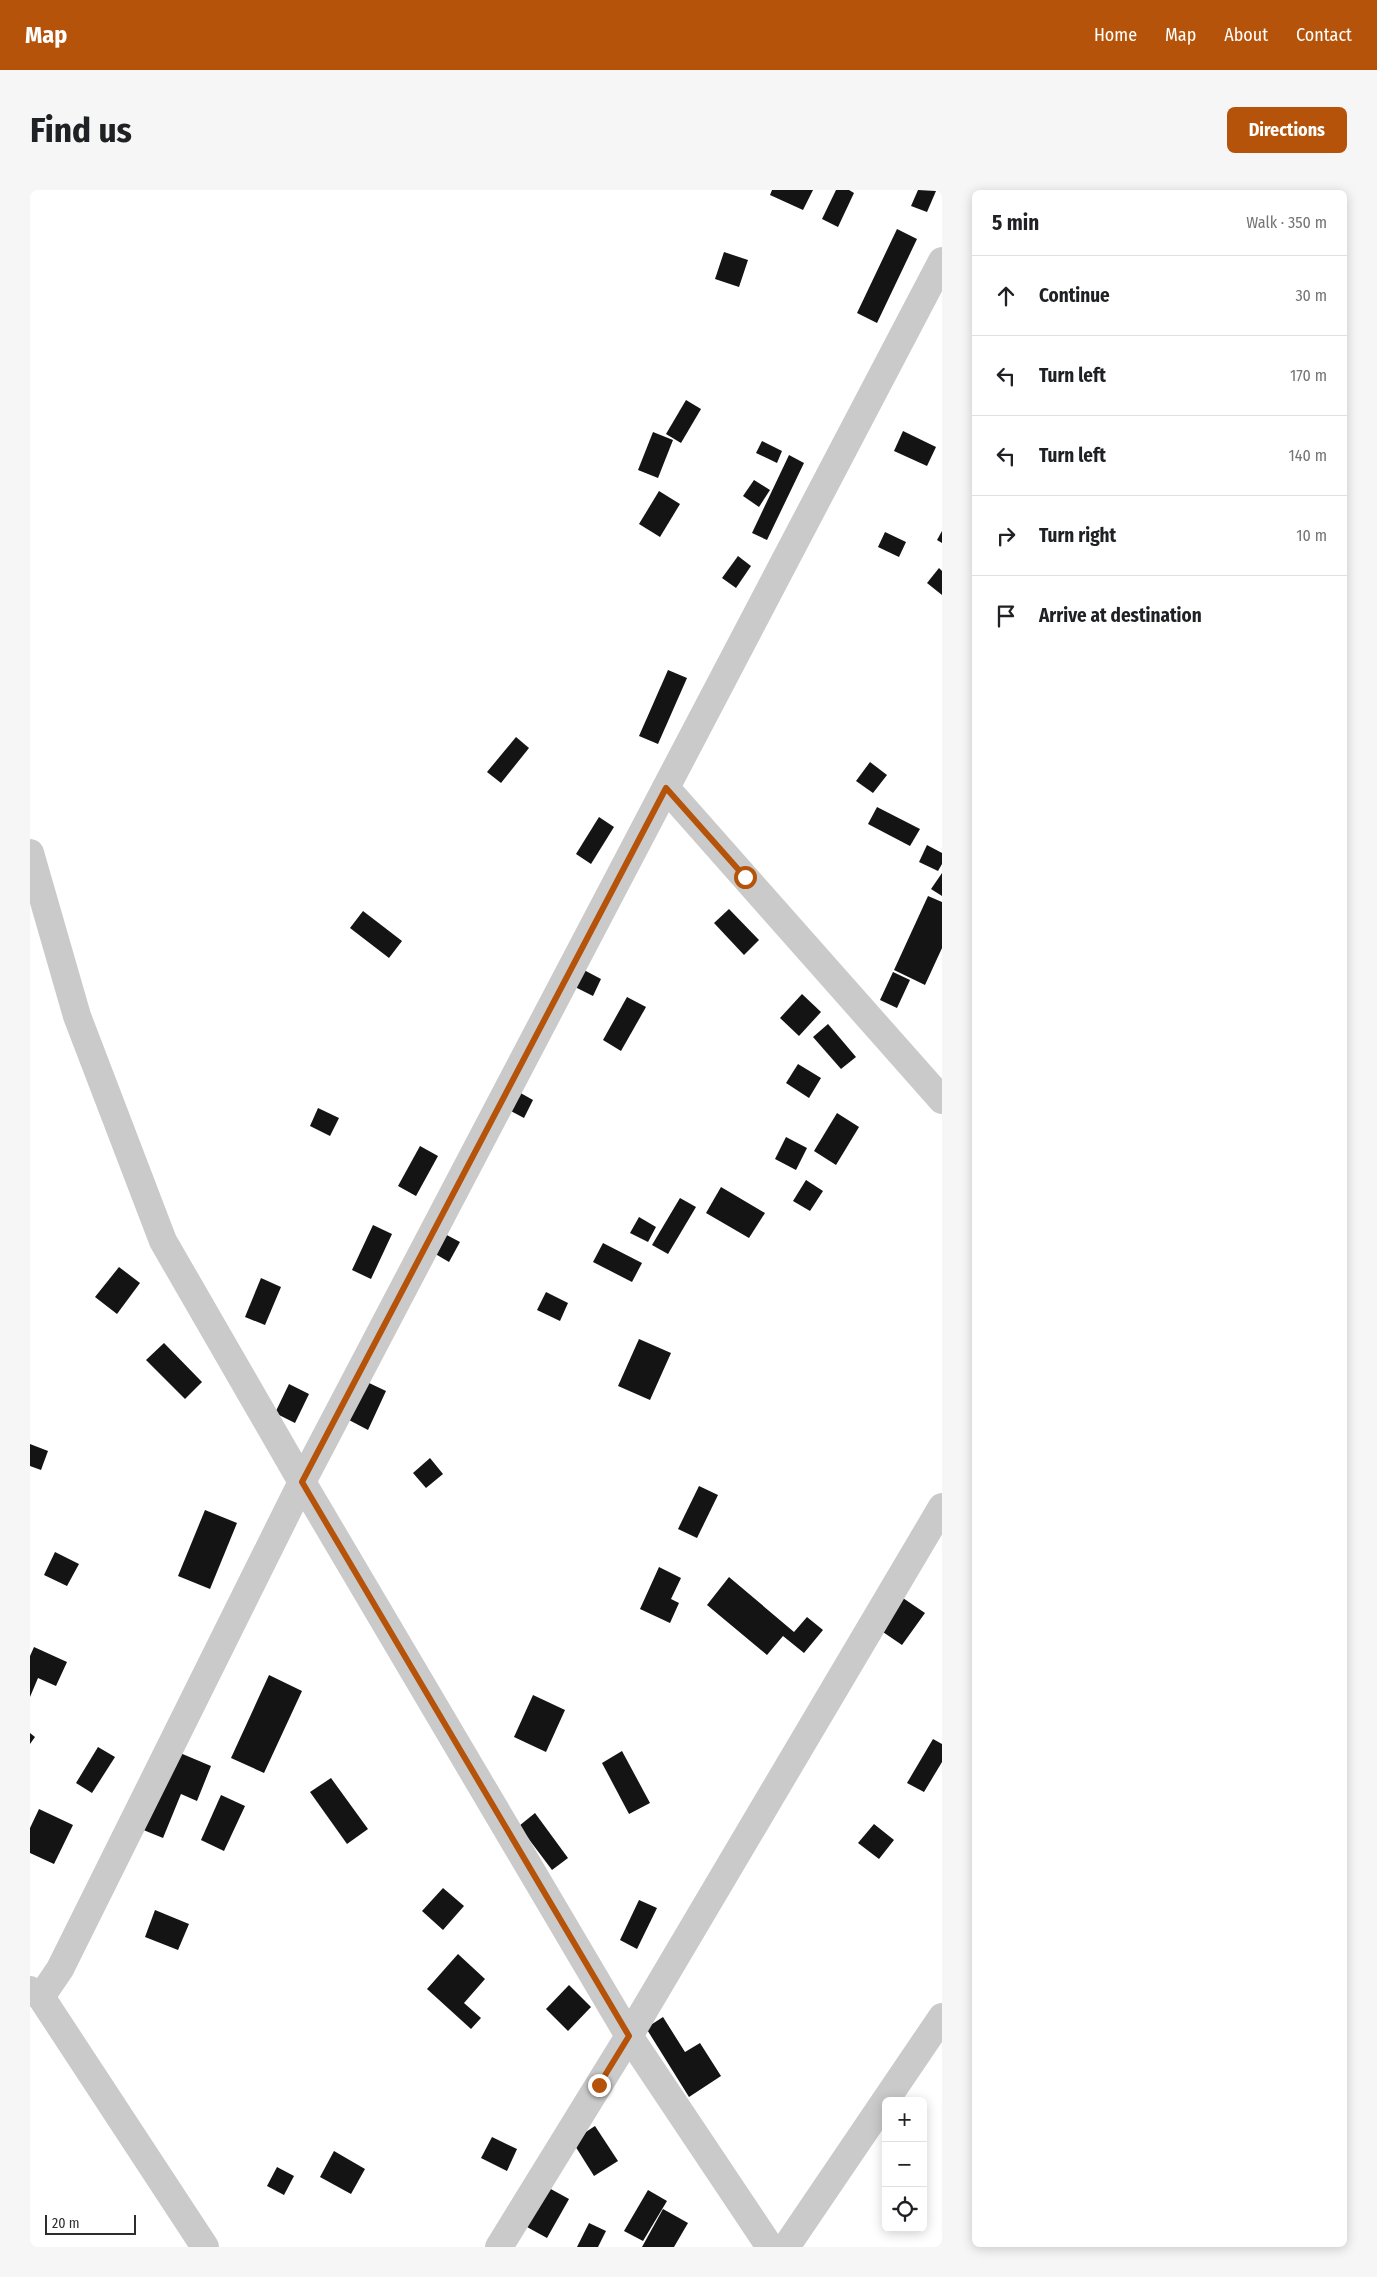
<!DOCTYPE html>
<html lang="en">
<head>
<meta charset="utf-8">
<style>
	body { margin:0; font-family:"Fira Sans Condensed",sans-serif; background:#f6f6f6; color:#202124 }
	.controls { position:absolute; right:15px; bottom:15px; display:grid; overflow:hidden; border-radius:8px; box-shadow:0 2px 12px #0003 }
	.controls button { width:45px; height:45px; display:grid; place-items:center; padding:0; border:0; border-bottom:1px solid #e0e0e0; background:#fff; color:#202124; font:25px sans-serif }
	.scale { position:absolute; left:15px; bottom:12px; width:91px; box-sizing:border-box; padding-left:5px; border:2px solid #2d2d2d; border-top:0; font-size:14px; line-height:18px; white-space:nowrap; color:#2d2d2d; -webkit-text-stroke:4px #fff; paint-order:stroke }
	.stop { position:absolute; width:15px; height:15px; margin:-11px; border:4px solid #b45309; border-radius:50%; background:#fff }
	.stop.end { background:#b45309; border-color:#fff; box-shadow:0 1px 5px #0008 }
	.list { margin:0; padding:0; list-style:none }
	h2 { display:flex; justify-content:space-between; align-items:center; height:65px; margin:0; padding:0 20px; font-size:21px }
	h2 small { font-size:16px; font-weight:400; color:#757577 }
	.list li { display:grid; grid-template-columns:32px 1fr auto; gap:15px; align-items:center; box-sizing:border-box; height:80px; padding:0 20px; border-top:1px solid #e0e0e0 }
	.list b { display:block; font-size:19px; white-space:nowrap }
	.list em { font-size:16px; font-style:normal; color:#757577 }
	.icon { flex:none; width:28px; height:28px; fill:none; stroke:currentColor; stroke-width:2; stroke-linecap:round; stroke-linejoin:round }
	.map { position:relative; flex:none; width:912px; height:2057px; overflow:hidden; border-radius:8px }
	header { display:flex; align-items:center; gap:30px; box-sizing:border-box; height:70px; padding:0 25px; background:#b45309; color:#fff }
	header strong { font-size:24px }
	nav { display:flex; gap:28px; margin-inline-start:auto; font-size:18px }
	.intro { display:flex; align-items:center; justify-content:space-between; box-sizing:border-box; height:120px; padding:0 30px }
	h1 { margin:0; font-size:35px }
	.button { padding:12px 22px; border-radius:8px; background:#b45309; color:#fff; font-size:18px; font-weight:700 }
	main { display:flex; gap:30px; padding:0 30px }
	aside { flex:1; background:#fff; border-radius:8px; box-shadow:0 2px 12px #0003 }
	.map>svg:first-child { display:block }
	.building { fill:#141414 }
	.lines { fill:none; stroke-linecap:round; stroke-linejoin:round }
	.minor { stroke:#cacaca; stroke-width:28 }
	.route { stroke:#b45309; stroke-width:6 }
</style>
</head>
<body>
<header>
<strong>Map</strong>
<nav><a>Home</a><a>Map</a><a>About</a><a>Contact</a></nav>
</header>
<div class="intro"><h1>Find us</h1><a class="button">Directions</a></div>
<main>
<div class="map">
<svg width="912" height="2057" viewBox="0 0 912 2057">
	<rect width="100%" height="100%" fill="#fff"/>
	<!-- building -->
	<g class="building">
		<path d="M742 0H783L773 20 740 5Z"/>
		<path d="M806 0H819L824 3 808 37 792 29Z"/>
		<path d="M888 0 906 1 897 22 881 16Z"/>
		<path d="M867 39 887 49 847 133 827 123Z"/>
		<path d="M694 62 718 70 709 97 685 89Z"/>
		<path d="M656 210 671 219 651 253 636 244Z"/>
		<path d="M873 241 906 257 897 276 864 261Z"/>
		<path d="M623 242 643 250 628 288 608 280Z"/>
		<path d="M732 251 752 261 747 273 726 263Z"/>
		<path d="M759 265 774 273 737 350 722 343Z"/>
		<path d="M724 290 740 300 729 317 713 306Z"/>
		<path d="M629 301 650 314 630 347 609 334Z"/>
		<path d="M912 341V353L907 350Z"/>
		<path d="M855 342 876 352 869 367 848 357Z"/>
		<path d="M708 366 721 376 706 398 692 388Z"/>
		<path d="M909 378 912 381V405L897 393Z"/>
		<path d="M638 480 657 488 628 554 609 546Z"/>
		<path d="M486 547 499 558 471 593 457 582Z"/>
		<path d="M840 572 857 585 843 603 826 591Z"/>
		<path d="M847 617 890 639 880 656 838 634Z"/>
		<path d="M569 627 584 637 561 674 546 664Z"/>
		<path d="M897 655 912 663V674L908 681 889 672Z"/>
		<path d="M912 683V706L901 699Z"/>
		<path d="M898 706 912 712V758L895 795 864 780Z"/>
		<path d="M699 719 729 750 714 765 684 733Z"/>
		<path d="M333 721 372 751 359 768 320 738Z"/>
		<path d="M554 780 571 789 563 806 545 797Z"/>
		<path d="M863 782 880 790 867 818 850 810Z"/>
		<path d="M772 804 791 822 769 846 750 828Z"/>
		<path d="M597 807 616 817 591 861 573 850Z"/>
		<path d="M798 834 826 867 811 879 783 847Z"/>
		<path d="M768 874 791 888 779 908 756 893Z"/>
		<path d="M487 901 503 910 494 928 477 919Z"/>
		<path d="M288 918 309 928 300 946 280 936Z"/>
		<path d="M807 923 829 937 806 975 784 961Z"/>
		<path d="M756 947 777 958 766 980 745 969Z"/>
		<path d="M390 956 408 966 386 1006 368 996Z"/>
		<path d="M776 990 793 1001 780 1021 763 1011Z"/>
		<path d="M691 997 735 1023 719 1048 676 1023Z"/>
		<path d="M650 1008 666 1017 638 1064 622 1055Z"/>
		<path d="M609 1027 626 1037 618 1052 600 1043Z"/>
		<path d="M343 1035 362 1044 341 1089 322 1080Z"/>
		<path d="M413 1043 430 1052 419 1072 402 1062Z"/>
		<path d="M573 1053 612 1073 602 1092 563 1072Z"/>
		<path d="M89 1077 110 1093 87 1124 65 1107Z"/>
		<path d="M231 1088 251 1097 235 1135 215 1127Z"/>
		<path d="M516 1102 538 1113 530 1131 507 1120Z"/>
		<path d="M609 1149 641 1163 620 1210 588 1196Z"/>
		<path d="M134 1153 172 1192 155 1209 116 1170Z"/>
		<path d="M337 1192 356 1201 338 1240 319 1230Z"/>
		<path d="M259 1194 279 1204 265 1233 245 1223Z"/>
		<path d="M0 1254 18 1261 11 1280 0 1276Z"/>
		<path d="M400 1268 413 1284 396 1298 383 1283Z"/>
		<path d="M669 1296 688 1305 667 1348 648 1339Z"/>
		<path d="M175 1320 207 1333 180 1399 148 1386Z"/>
		<path d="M25 1362 49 1374 37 1396 14 1385Z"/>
		<path d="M629 1377 651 1388 641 1409 649 1413 640 1433 610 1419Z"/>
		<path d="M699 1387 764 1442 777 1427 793 1440 774 1463 753 1446 737 1465 677 1415Z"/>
		<path d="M870 1406 895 1423 872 1455 847 1438Z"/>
		<path d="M4 1457 37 1472 26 1496 8 1488 0 1507V1466Z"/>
		<path d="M239 1485 272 1501 234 1583 201 1568Z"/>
		<path d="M503 1505 535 1520 516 1562 484 1547Z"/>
		<path d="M0 1543 5 1547 0 1554Z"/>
		<path d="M903 1549 912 1554V1572L894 1602 877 1593Z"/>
		<path d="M68 1557 85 1567 62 1603 46 1593Z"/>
		<path d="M143 1560 181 1576 167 1611 151 1604 133 1648 111 1639Z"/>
		<path d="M592 1561 620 1613 599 1624 572 1573Z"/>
		<path d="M301 1588 338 1639 317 1654 280 1602Z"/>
		<path d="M191 1605 215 1616 194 1661 171 1650Z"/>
		<path d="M9 1619 43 1635 24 1674 0 1663V1638Z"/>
		<path d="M505 1623 538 1668 522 1680 489 1636Z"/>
		<path d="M844 1634 864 1650 849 1669 828 1653Z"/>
		<path d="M413 1698 434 1716 413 1740 392 1721Z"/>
		<path d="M609 1710 627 1718 607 1759 590 1750Z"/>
		<path d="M125 1720 159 1734 148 1760 115 1747Z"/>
		<path d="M428 1764 455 1789 434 1813 451 1828 441 1839 397 1799Z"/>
		<path d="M539 1795 561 1817 538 1841 516 1819Z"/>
		<path d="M633 1827 655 1862 670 1853 691 1886 659 1907 616 1838Z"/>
		<path d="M565 1936 588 1971 564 1986 542 1951Z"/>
		<path d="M462 1947 487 1959 477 1981 451 1968Z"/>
		<path d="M304 1961 335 1979 321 2004 290 1987Z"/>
		<path d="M247 1977 264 1986 254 2005 237 1996Z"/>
		<path d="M519 1998 539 2009 517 2048 497 2037Z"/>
		<path d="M618 2000 637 2011 613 2051 594 2041Z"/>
		<path d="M633 2019 658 2033 644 2057H612Z"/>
		<path d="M559 2033 576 2041 568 2057H547Z"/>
	</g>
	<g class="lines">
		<!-- minor -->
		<g class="minor">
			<path d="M636 598 912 910"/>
			<path d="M0 663 47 826 133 1051 272 1292 599 1846 740 2057"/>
			<path d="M0 1800 11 1807 175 2057"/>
			<path d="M11 1807 30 1779 272 1292 912 71"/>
			<path d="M469 2057 599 1846 912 1317"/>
			<path d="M756 2057 912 1827"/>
		</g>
	</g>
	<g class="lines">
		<!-- route -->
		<path class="route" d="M569 1895 599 1846 272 1292 636 598 715 687"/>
	</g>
</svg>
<div class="controls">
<button>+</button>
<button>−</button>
<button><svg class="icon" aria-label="locate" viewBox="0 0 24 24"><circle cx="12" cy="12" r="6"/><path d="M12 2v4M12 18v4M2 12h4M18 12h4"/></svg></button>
</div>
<div class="scale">20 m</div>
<div class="stop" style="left:715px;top:687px"></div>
<div class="stop end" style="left:569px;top:1895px"></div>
</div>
<aside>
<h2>5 min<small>Walk · 350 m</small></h2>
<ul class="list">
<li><svg class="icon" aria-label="ahead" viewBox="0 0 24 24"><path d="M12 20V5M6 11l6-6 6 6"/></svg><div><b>Continue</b></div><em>30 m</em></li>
<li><svg class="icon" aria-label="left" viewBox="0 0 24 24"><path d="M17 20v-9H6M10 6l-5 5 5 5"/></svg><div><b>Turn left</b></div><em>170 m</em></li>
<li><svg class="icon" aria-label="left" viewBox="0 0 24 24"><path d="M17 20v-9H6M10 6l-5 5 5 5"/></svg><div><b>Turn left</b></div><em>140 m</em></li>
<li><svg class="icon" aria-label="right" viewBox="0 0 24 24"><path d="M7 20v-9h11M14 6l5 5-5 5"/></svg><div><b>Turn right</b></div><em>10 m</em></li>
<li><svg class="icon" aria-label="arrive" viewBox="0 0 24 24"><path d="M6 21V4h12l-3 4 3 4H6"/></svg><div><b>Arrive at destination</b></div></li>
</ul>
</aside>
</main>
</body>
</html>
